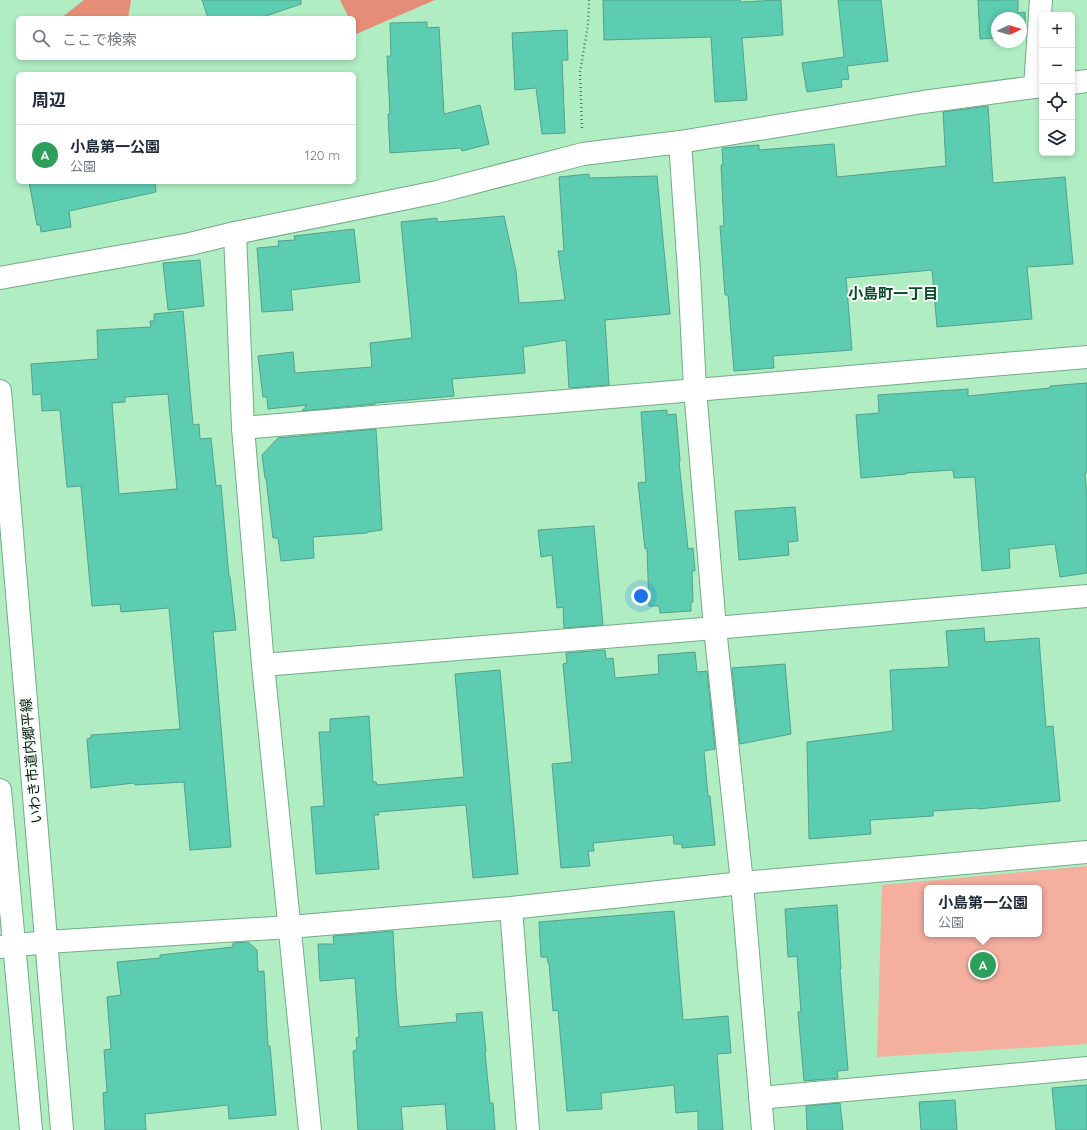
<!DOCTYPE html>
<html lang="ja">
<head>
<meta charset="utf-8">
<style>
	body { margin:0; font-family:Quicksand,"Noto Sans JP",sans-serif; background:#f2f2f3; color:#1f2937 }
	.controls { position:absolute; right:12px; top:12px; display:grid; overflow:hidden; border-radius:6px; box-shadow:0 2px 6px #0003 }
	.controls button { width:36px; height:36px; display:grid; place-items:center; padding:0; border:0; border-bottom:1px solid #e0e1e3; background:#fff; color:#1f2937; font:20px sans-serif }
	.compass { position:absolute; left:991px; top:12px; width:36px; height:36px; border-radius:50%; background:#fff; box-shadow:0 2px 6px #0003; rotate:86deg }
	.you { position:absolute; left:641px; top:596px; width:14px; height:14px; margin:-10px; border:3px solid #fff; border-radius:50%; background:#1a73e8; box-shadow:0 0 0 6px #1a73e833 }
	.badge { display:grid; place-items:center; width:26px; height:26px; border-radius:50%; background:#962787; color:#fff; font-size:13px; font-weight:700 }
	.pin { position:absolute; translate:-50% -50%; border:2px solid #fff; box-shadow:0 1px 4px #0006 }
	.popup { position:absolute; left:924px; top:885px; width:118px; height:52px; box-sizing:border-box; display:grid; place-content:center; border-radius:6px; background:#fff; filter:drop-shadow(0 1px 3px #0005); font-size:13px; white-space:nowrap; color:#747a83 }
	.popup b { font-size:15px; color:#1f2937 }
	.popup::after { content:''; position:absolute; left:50%; top:100%; margin-left:-8px; border:8px solid transparent; border-top-color:#fff }
	.list { margin:0; padding:0; list-style:none }
	h2 { display:flex; justify-content:space-between; align-items:center; height:52px; margin:0; padding:0 16px; font-size:17px }
	h2 small { font-size:13px; font-weight:400; color:#747a83 }
	.list li { display:grid; grid-template-columns:26px 1fr auto; gap:12px; align-items:center; box-sizing:border-box; height:60px; padding:0 16px; border-top:1px solid #e0e1e3 }
	.list b { display:block; font-size:15px; white-space:nowrap }
	.list p { margin:0; font-size:13px; white-space:nowrap; color:#747a83 }
	.list em { font-size:13px; font-style:normal; color:#747a83 }
	.icon { flex:none; width:22px; height:22px; fill:none; stroke:currentColor; stroke-width:2; stroke-linecap:round; stroke-linejoin:round }
	.map { position:relative; flex:none; width:1087px; height:1130px; overflow:hidden }
	.search { position:absolute; background:#fff; box-shadow:0 2px 6px #0003; left:16px; top:16px; width:340px; height:44px; display:flex; align-items:center; gap:10px; box-sizing:border-box; padding:0 14px; border-radius:6px; color:#747a83; font-size:15px }
	.panel { position:absolute; background:#fff; box-shadow:0 2px 6px #0003; left:16px; top:72px; width:340px; height:112px; border-radius:6px }
	.map>svg:first-child { display:block }
	.green { fill:#f4af9f; fill-rule:evenodd }
	.forest { fill:#e48d78 }
	.building { fill:#5dcdb1; stroke:#52a18c; fill-rule:evenodd }
	.lines { fill:none; stroke-linecap:round; stroke-linejoin:round }
	.minor-casing { stroke:#72ac85; stroke-width:24 }
	.path { stroke:#51795e; stroke-width:2.5; stroke-dasharray:1 3; stroke-linecap:butt }
	.minor { stroke:#fff; stroke-width:22 }
	.labels { text-anchor:middle; dominant-baseline:central; stroke-width:4; stroke-linejoin:round; paint-order:stroke }
	.street-label { font-size:14px; fill:#03190b; stroke:#f8fefa }
	.neighbourhood-label { font-size:15px; font-weight:bold; fill:#094928; stroke:#f8fefa }
</style>
</head>
<body>
<div class="map">
<svg width="1087" height="1130" viewBox="0 0 1087 1130">
	<rect width="100%" height="100%" fill="#b0edc3"/>
	<!-- green -->
	<path class="green" d="M1087 866V1044L877 1057 882 885ZM927 888H1039V934H927Z"/>
	<!-- forest -->
	<g class="forest">
		<path d="M84 0H131L128 18H61Z"/>
		<path d="M340 0H435L356 34 354 29V18H349Z"/>
	</g>
	<!-- building -->
	<g class="building">
		<path d="M202 0H301V4L260 18H208Z"/>
		<path d="M603 0H740V2L781 0 783 35 742 38 747 100 715 102 711 37 604 40Z"/>
		<path d="M838 0H881L888 61 847 66 849 79 841 80 842 87 807 92 802 63 844 57Z"/>
		<path d="M978 0H1018V13L1025 12 1026 36 1021 37V18H997V38L980 39Z"/>
		<path d="M427 22V28L439 27 444 114 480 105 489 144 462 151 461 148 390 153 388 114H390L387 56H391L390 23Z"/>
		<path d="M567 30 568 60H562L565 133 542 134 536 88 515 90 512 33Z"/>
		<path d="M988 106 993 183 1065 177 1073 264 1027 267 1032 319 937 327 932 270 846 278 852 350 773 356 774 368 734 371 728 295H725L720 226H724L721 165H723L722 148 759 145V150L834 144 837 177 946 166 943 112Z"/>
		<path d="M589 174V178L657 176 670 314 605 320 609 385 569 388 566 340 523 347 525 373 452 379 454 396 375 403V404L302 411 307 405 268 409 267 397H263L258 356 293 352 295 373 372 367 370 343 412 338 401 222 437 218V222L504 216 516 271 519 303 565 300 558 251H564L559 177Z"/>
		<path d="M29 182H155L156 192 69 211 71 227 41 232 40 225H37Z"/>
		<path d="M354 229 360 282 291 290 293 310 262 312 257 248 279 246 278 241 295 240 294 236Z"/>
		<path d="M200 260 204 306 168 310 163 263Z"/>
		<path d="M183 311 193 425 199 424 200 439 211 438 216 486 221 485 229 577H230L236 630 213 632 231 847 190 850 184 782 135 785 134 783 91 788 87 739 91 738V735L180 729 169 608 121 612 120 604 92 606 81 486 67 487 60 410 42 411 41 394 33 395 31 364 98 359 97 330 151 327 150 321H154V314ZM168 394 177 489 119 494 112 403 125 402V397Z"/>
		<path d="M1087 383V473H1085L1087 497V573L1060 577 1055 544 1009 549 1010 568 982 571 975 477 954 478 953 470 906 473V474L861 478 856 415 879 413 878 395 968 389V396L1050 388V386Z"/>
		<path d="M667 410V415L676 414 680 461H679L688 549 693 548 695 571H692L693 602H691V611L660 613 659 606H649L647 548 645 549 638 483 646 482 641 412Z"/>
		<path d="M376 429 382 530 367 532V533L313 537 314 558 281 561 278 538H273L266 478H265L262 455 278 438Z"/>
		<path d="M795 507 798 541 788 542 789 555 739 560 735 511Z"/>
		<path d="M594 526 603 625 564 628 563 607 557 608 552 555 541 557 538 530Z"/>
		<path d="M984 628 985 642 1039 638 1046 727 1053 726 1060 801 978 809V808L933 811V816L870 820 871 834 809 839 807 742 893 731 890 670 949 667 946 631Z"/>
		<path d="M605 650 606 659 613 658 615 678 659 674 658 655 695 652 697 672 707 671 715 749 704 751 708 796H710L715 845 682 848V844H674L673 835 593 843 594 851H588L590 866 561 868 552 764 572 762 563 664 567 663 566 653Z"/>
		<path d="M785 664 791 734 740 744 732 668Z"/>
		<path d="M500 670 518 874 473 878 466 805 378 812 379 815H374L379 869 316 874 311 807 324 806 319 732H330V719L369 716 373 782H376L377 785 464 777 455 674Z"/>
		<path d="M837 905 841 969H840L848 1070 837 1071 838 1078 804 1081 798 1012H801L797 956 788 957 785 909Z"/>
		<path d="M674 911 683 1020 728 1016 731 1053 717 1054 723 1130H698V1111L676 1113 674 1085 601 1093 602 1109 567 1111 558 1010 553 1011 549 963H548L547 957H541L539 922Z"/>
		<path d="M393 931 396 990 399 1027 457 1022 456 1014 482 1012 486 1052H485L490 1103H493L495 1130H447L445 1104 401 1107 403 1130H358L353 1051 357 1050 356 1038 359 1037 355 978 320 981 318 944H334L333 936Z"/>
		<path d="M248 942 257 950 258 972 264 971 268 1046H270L276 1115 229 1119 228 1105 145 1114 146 1130H105L103 1093 107 1092 104 1050 111 1049 107 997 121 995 117 962 160 958V955L233 947V943Z"/>
		<path d="M1087 1085V1130H1056L1052 1088Z"/>
		<path d="M955 1100 957 1130H921L919 1102Z"/>
		<path d="M840 1103 843 1130H807L806 1106Z"/>
	</g>
	<g class="lines">
		<defs>
			<g id="minor">
				<path d="M1072 83 1087 81"/>
				<path d="M1035 87 1041 0"/>
				<path d="M680 142 689 271 695 389 715 628 742 883 763 1130"/>
				<path d="M235 233 243 428 263 665 310 1130"/>
				<path d="M0 278 190 244 235 233 437 192 583 154 680 142 923 102 1042 86"/>
				<path d="M0 391 62 1130"/>
				<path d="M243 428 1087 357"/>
				<path d="M263 665 715 628 1087 596"/>
				<path d="M0 790 31 1130"/>
				<path d="M511 908 528 1130"/>
				<path d="M0 947 46 942 290 927 511 908 742 883 1087 852"/>
				<path d="M760 1098 1087 1068"/>
			</g>
		</defs>
		<!-- minor casing -->
		<use href="#minor" class="minor-casing"/>
		<!-- path -->
		<path class="path" d="M582 128 580 72 588 25 589 0"/>
		<!-- minor -->
		<use href="#minor" class="minor"/>
	</g>
	<g class="labels">
		<!-- street labels -->
		<g class="street-label">
			<text transform="translate(31 761) rotate(-95)">いわき市道内郷平線</text>
		</g>
		<!-- neighbourhood labels -->
		<g class="neighbourhood-label">
			<text x="893" y="293">小島町一丁目</text>
		</g>
	</g>
</svg>
<div class="controls">
<button>+</button>
<button>−</button>
<button><svg class="icon" aria-label="locate" viewBox="0 0 24 24"><circle cx="12" cy="12" r="6"/><path d="M12 2v4M12 18v4M2 12h4M18 12h4"/></svg></button>
<button><svg class="icon" aria-label="layers" viewBox="0 0 24 24"><path d="M12 4l9 5-9 5-9-5zM3 14l9 5 9-5"/></svg></button>
</div>
<svg class="compass" viewBox="-18 -18 36 36"><path d="M0-13l5 13h-10z" fill="#e53935"/><path d="M0 13l5-13h-10z" fill="#747a83"/></svg>
<div class="you"></div>
<div class="pin badge" style="left:983px;top:965px;background:#2e9e5b">A</div>
<div class="popup"><b>小島第一公園</b>公園</div>
<div class="search"><svg class="icon" aria-label="search" viewBox="0 0 24 24"><circle cx="10" cy="10" r="6"/><path d="M15 15l6 6"/></svg>ここで検索</div>
<section class="panel">
<h2>周辺<small></small></h2>
<ul class="list">
<li><span class="badge" style="background:#2e9e5b">A</span><div><b>小島第一公園</b><p>公園</p></div><em>120 m</em></li>
</ul>
</section>
</div>
</body>
</html>
